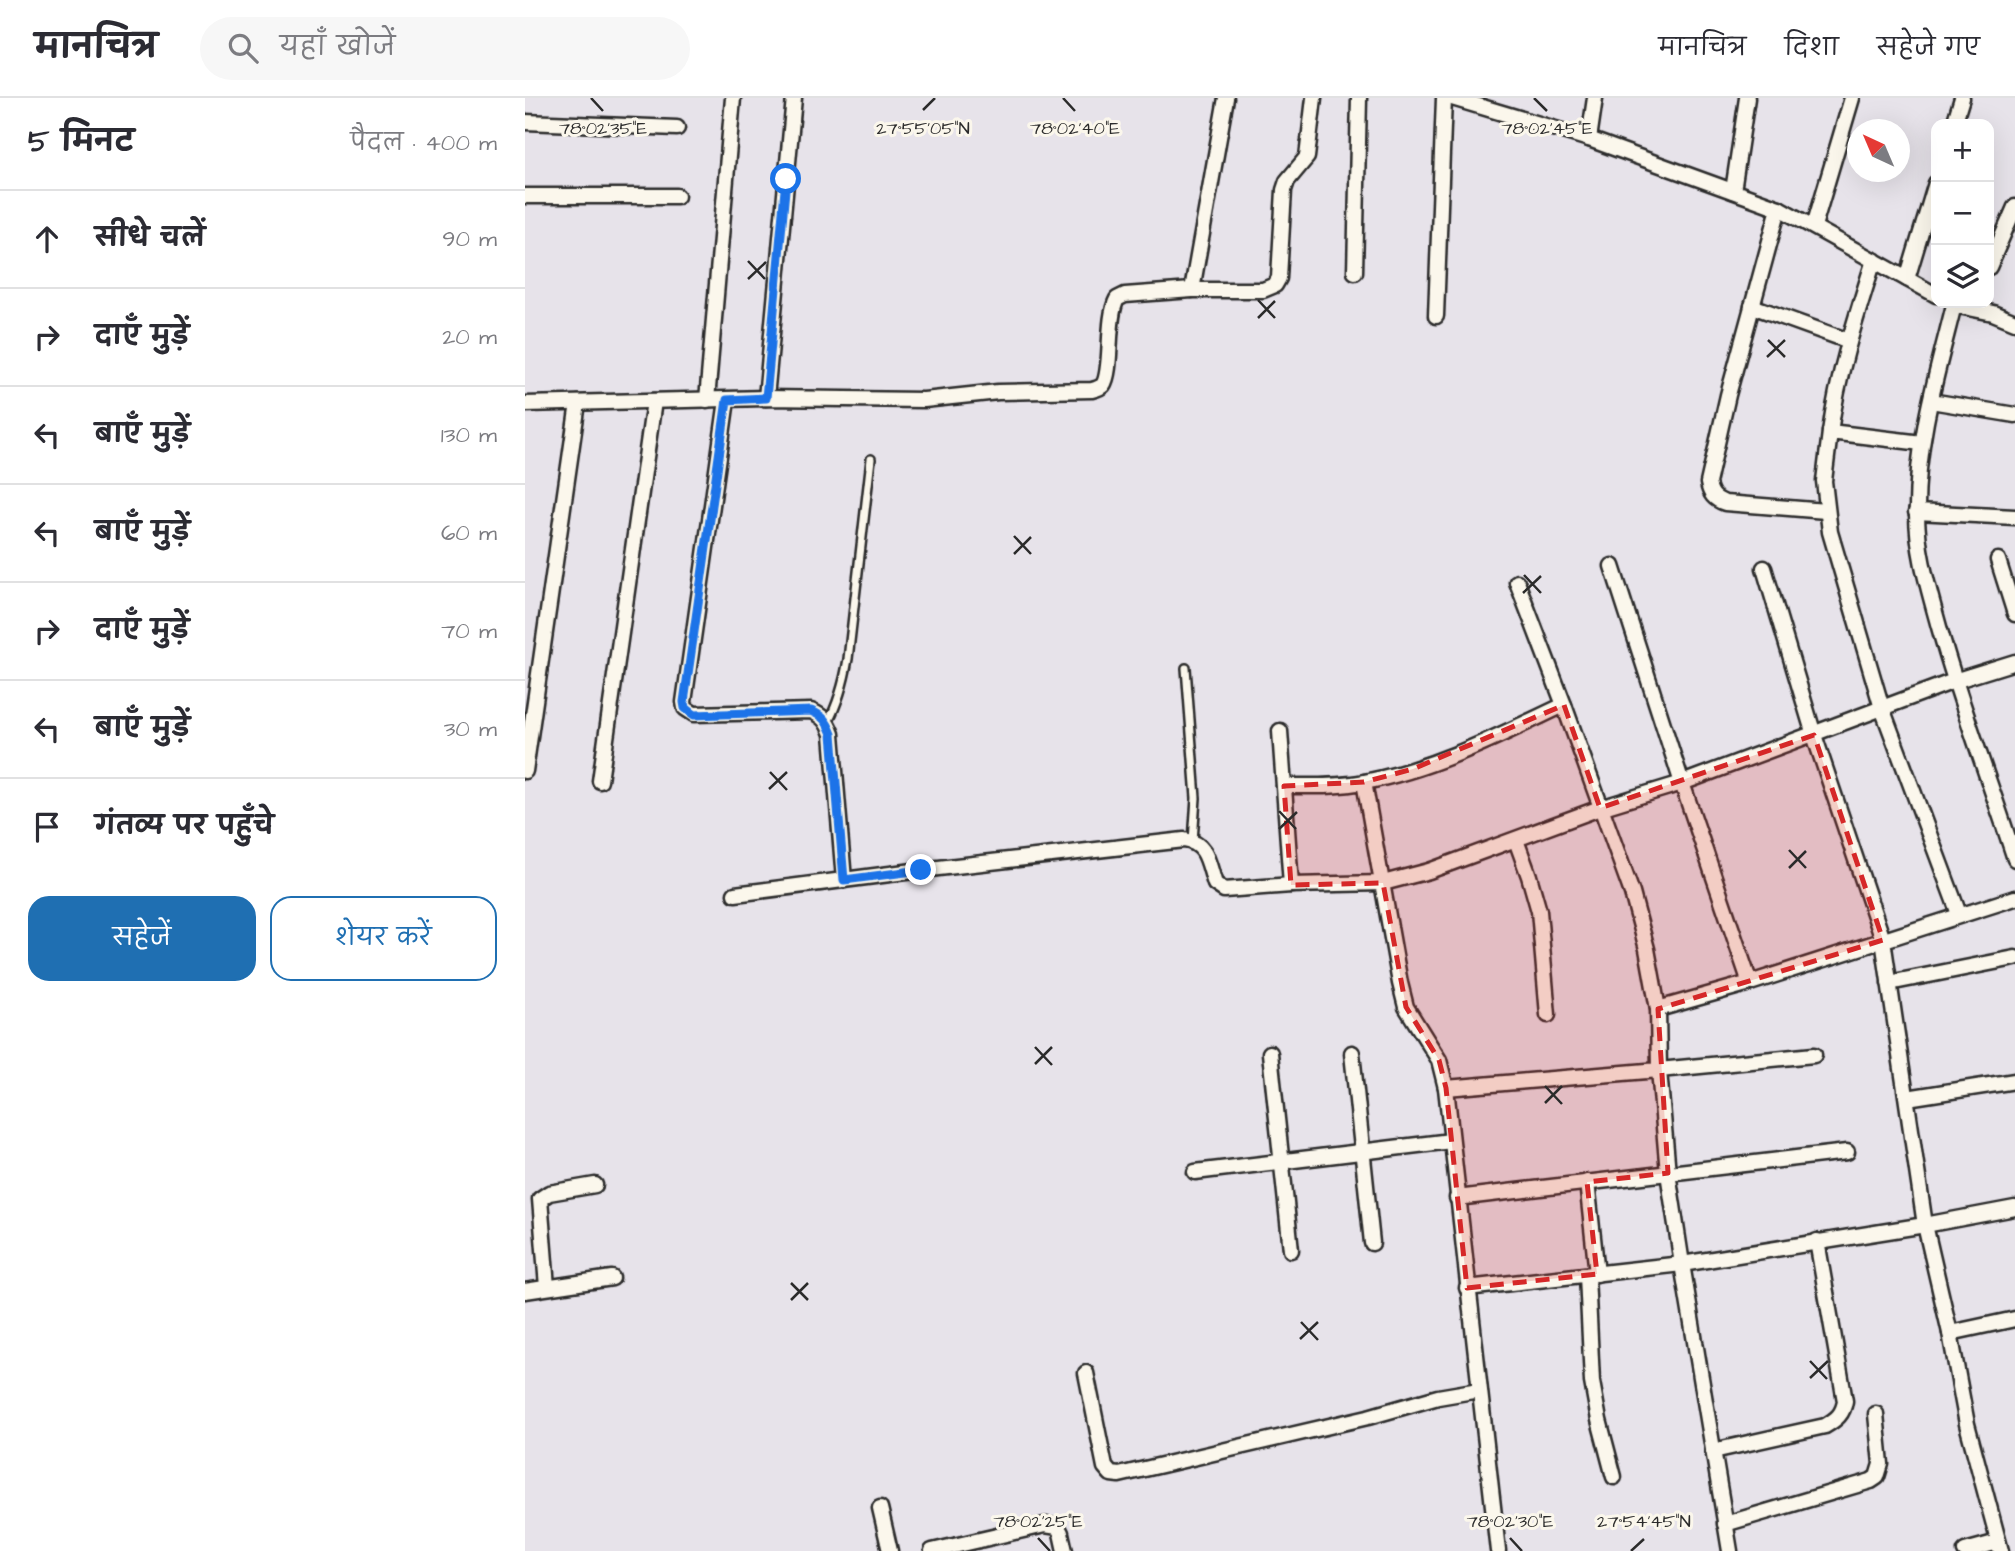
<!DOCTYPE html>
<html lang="hi">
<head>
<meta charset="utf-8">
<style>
	body { margin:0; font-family:"Architects Daughter","Playpen Sans Deva",sans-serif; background:#f7f7f7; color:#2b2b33 }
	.controls { position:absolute; right:21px; top:21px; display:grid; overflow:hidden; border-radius:14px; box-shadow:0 7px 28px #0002 }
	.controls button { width:63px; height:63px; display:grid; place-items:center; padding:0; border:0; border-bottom:2px solid #e1e1e2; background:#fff; color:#2b2b33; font:35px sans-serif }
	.compass { position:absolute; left:1322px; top:21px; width:63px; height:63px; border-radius:50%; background:#fff; box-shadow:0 7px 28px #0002; rotate:316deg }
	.stop { position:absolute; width:21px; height:21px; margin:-16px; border:5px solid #1a73e8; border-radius:50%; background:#fff }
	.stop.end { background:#1a73e8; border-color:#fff; box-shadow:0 2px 7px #0008 }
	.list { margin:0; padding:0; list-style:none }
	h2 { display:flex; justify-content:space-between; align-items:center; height:91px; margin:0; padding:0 28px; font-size:30px }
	h2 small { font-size:23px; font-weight:400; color:#7c7c81 }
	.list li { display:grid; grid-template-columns:46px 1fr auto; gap:21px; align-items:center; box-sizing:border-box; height:98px; padding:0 28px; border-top:2px solid #e1e1e2 }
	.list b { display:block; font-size:26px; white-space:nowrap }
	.list em { font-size:23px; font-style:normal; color:#7c7c81 }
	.actions { display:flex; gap:14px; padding:21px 28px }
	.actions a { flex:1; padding:16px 0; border:2px solid #1f6fb2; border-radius:21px; text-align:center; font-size:24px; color:#1f6fb2 }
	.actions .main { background:#1f6fb2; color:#fff }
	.icon { flex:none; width:38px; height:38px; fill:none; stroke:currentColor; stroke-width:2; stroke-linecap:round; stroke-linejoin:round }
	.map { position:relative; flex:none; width:1490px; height:1453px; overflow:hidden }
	header { display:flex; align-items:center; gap:42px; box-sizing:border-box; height:98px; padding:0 35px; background:#fff; border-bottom:2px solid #e1e1e2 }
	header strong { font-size:33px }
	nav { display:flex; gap:38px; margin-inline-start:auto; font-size:24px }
	.search { width:490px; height:63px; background:#f7f7f7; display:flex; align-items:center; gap:18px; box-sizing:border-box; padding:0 24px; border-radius:38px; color:#7c7c81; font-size:26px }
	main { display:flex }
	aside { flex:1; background:#fff }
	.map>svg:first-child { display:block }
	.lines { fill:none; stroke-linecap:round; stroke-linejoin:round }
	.service-casing { stroke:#2b2b2b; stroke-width:12 }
	.minor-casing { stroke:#2b2b2b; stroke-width:19 }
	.service { stroke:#fbf7ec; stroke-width:7 }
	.minor { stroke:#fbf7ec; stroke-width:14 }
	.route { stroke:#1a73e8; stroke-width:9 }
	.marked { fill:#d62828; fill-opacity:0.2; stroke:#d62828; stroke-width:5; stroke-dasharray:14 9; stroke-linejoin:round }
	.ticks { fill:none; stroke:#2b2b2b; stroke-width:2.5 }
	.ticks-label { font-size:18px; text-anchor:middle; fill:#2b2b2b; stroke:#fbf7ec; stroke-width:6; stroke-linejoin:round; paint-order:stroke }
</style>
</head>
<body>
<header>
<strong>मानचित्र</strong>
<div class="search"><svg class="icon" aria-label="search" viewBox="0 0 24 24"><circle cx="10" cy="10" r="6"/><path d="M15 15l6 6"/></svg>यहाँ खोजें</div>
<nav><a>मानचित्र</a><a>दिशा</a><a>सहेजे गए</a></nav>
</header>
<main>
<aside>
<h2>5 मिनट<small>पैदल · 400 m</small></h2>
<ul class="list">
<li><svg class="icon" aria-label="ahead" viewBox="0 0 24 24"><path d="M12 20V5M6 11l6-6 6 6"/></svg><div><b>सीधे चलें</b></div><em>90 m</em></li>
<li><svg class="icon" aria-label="right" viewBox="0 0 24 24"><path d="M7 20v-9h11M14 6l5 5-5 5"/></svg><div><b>दाएँ मुड़ें</b></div><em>20 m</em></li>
<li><svg class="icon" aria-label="left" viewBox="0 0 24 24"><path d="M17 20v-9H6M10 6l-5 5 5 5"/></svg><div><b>बाएँ मुड़ें</b></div><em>130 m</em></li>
<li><svg class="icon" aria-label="left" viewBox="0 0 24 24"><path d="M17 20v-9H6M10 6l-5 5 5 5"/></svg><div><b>बाएँ मुड़ें</b></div><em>60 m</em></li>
<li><svg class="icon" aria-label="right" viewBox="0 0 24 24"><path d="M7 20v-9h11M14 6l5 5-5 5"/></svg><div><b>दाएँ मुड़ें</b></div><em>70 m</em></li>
<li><svg class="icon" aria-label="left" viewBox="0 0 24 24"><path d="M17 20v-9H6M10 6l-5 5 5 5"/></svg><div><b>बाएँ मुड़ें</b></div><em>30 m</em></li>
<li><svg class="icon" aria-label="arrive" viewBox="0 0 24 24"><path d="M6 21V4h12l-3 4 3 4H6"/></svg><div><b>गंतव्य पर पहुँचे</b></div></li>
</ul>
<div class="actions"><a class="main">सहेजें</a><a>शेयर करें</a></div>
</aside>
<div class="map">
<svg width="1490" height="1453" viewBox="0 0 1490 1453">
	<rect width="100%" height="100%" fill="#e7e3ea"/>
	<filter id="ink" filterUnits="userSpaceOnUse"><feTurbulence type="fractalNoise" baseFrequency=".0143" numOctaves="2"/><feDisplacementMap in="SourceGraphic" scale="14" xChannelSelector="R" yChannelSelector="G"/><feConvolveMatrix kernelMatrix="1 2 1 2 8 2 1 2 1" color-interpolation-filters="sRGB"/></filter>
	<g filter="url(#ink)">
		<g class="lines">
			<defs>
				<g id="service">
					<path d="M661 570 671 700 668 743"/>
					<path d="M303 624C314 604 319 584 323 561L346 361"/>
				</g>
				<g id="minor">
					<path d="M927 0 1064 41 1254 110 1411 197"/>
					<path d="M0 24 152 30"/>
					<path d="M1429 26 1437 0"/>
					<path d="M1064 41 1070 0"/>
					<path d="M1208 93 1222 0"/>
					<path d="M0 98H152"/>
					<path d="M1254 110 1203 297 1183 385C1185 396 1189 401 1200 405L1301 413"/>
					<path d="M1289 128 1327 0"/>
					<path d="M1464 169 1490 109"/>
					<path d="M830 174 834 0"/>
					<path d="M1382 181 1411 85"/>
					<path d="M667 192 701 0"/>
					<path d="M1227 208 1324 243"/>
					<path d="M911 218 919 0"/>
					<path d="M1490 224 1468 215 1429 207C1412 275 1391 345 1392 415 1392 455 1404 492 1414 529 1436 608 1465 684 1490 761"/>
					<path d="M241 300 269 0"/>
					<path d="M182 302 208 0"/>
					<path d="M202 302 159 604 160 610 169 616 286 613C298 618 302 623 307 636L319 782"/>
					<path d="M1406 303 1490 317"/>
					<path d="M0 306 241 300 399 302 473 294 567 292C571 291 575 290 578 287 588 273 581 221 592 201L600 197 667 192H738L750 187 754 180 759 92 762 83 782 59 789 0"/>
					<path d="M1305 334C1313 275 1331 219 1349 162"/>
					<path d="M1397 345 1305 334 1299 383 1305 434 1357 610 1434 816"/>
					<path d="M1391 414 1490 419"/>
					<path d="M1473 462 1490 516"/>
					<path d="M1087 468 1157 685 1225 885"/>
					<path d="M1239 470 1289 637 1358 842 1400 1127 1425 1235 1442 1326 1476 1453"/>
					<path d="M992 484 1039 607 1107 795 1122 851 1133 911 1225 885 1490 800"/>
					<path d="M755 633 766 787"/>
					<path d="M0 673 53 305"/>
					<path d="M75 683 129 303"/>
					<path d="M839 684 875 885 881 909 914 962 921 990 973 1453"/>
					<path d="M759 688C785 688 813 689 839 684 909 671 975 637 1039 607"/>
					<path d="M991 742 1004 778 1014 813 1023 917"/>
					<path d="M210 796 396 772 659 742C683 745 683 766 690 786L699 792 766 787 858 785 904 773 1075 710 1157 685 1429 583 1490 564"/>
					<path d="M1364 885 1490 860"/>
					<path d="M745 955 766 1152"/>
					<path d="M827 955 847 1145"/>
					<path d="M921 990 1134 972 1133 911"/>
					<path d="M1382 1000 1490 983"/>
					<path d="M670 1074 926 1043"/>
					<path d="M1062 1084 1072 1176"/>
					<path d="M932 1100 1322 1054"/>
					<path d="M1062 1177 1067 1284 1074 1322 1089 1379"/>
					<path d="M22 1189 15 1101 24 1095 70 1087"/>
					<path d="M942 1190 1157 1166 1400 1127 1490 1110"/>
					<path d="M0 1193 87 1180"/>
					<path d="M1425 1235 1490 1221"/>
					<path d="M561 1275 580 1369 586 1376 594 1377 843 1319 913 1299 954 1292"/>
					<path d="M1188 1353 1300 1328C1312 1321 1318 1316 1320 1303L1292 1143"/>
					<path d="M355 1410 365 1453"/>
					<path d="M1200 1426 1346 1383 1352 1379 1356 1366 1351 1316"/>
					<path d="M407 1453 520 1427 533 1429 536 1435 540 1453"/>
					<path d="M1205 1453 1157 1166 1143 1075 1134 972 1289 957"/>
					<path d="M1440 1453 1473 1444"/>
				</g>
			</defs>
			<!-- service casing -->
			<use href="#service" class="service-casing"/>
			<!-- minor casing -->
			<use href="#minor" class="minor-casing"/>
			<!-- service -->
			<use href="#service" class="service"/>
			<!-- minor -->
			<use href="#minor" class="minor"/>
		</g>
	</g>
	<g class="lines" filter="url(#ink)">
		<!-- route -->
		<path class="route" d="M261 81 241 300 202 302 159 604 160 610 169 617 286 613C298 618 302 623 307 636L319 782 396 772"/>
	</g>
	<!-- marked area -->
	<path class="marked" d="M1039 607 1075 710 1289 637 1358 842 1133 911 1143 1075 1062 1084 1072 1176 942 1190 921 990 914 962 881 909 858 785 766 787 759 688 839 684 888 671Z"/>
	<!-- ticks -->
	<path class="ticks" d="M66 0 78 13M538 0 550 13M1009 0 1022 13M398 12 410 0M223 163 240 181M223 181 241 164M733 202 750 220M733 220 750 203M1243 242 1260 259M1242 259 1260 242M489 438 506 456M489 456 506 439M999 477 1016 495M998 495 1016 478M245 674 262 692M244 691 262 674M754 713 771 731M754 731 772 714M1264 752 1281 770M1264 770 1281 753M510 949 527 967M510 966 527 949M1020 988 1037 1006M1020 1005 1037 988M266 1185 283 1202M266 1202 283 1185M776 1224 793 1242M775 1241 793 1224M1285 1263 1302 1281M1285 1280 1303 1263M513 1440 525 1453M985 1440 997 1453M1106 1453 1119 1441"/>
	<g class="ticks-label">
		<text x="398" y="36">27°55'05"N</text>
		<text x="78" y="36">78°02'35"E</text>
		<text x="550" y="36">78°02'40"E</text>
		<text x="1022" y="36">78°02'45"E</text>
		<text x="513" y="1429">78°02'25"E</text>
		<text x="985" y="1429">78°02'30"E</text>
		<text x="1119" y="1429">27°54'45"N</text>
	</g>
</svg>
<div class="controls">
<button>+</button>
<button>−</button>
<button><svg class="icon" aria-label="layers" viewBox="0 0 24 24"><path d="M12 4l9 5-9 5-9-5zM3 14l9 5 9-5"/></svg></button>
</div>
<svg class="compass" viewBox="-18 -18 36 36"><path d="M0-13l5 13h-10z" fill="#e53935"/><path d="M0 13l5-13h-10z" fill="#7c7c81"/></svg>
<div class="stop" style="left:261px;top:81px"></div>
<div class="stop end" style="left:396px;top:772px"></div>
</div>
</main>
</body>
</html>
